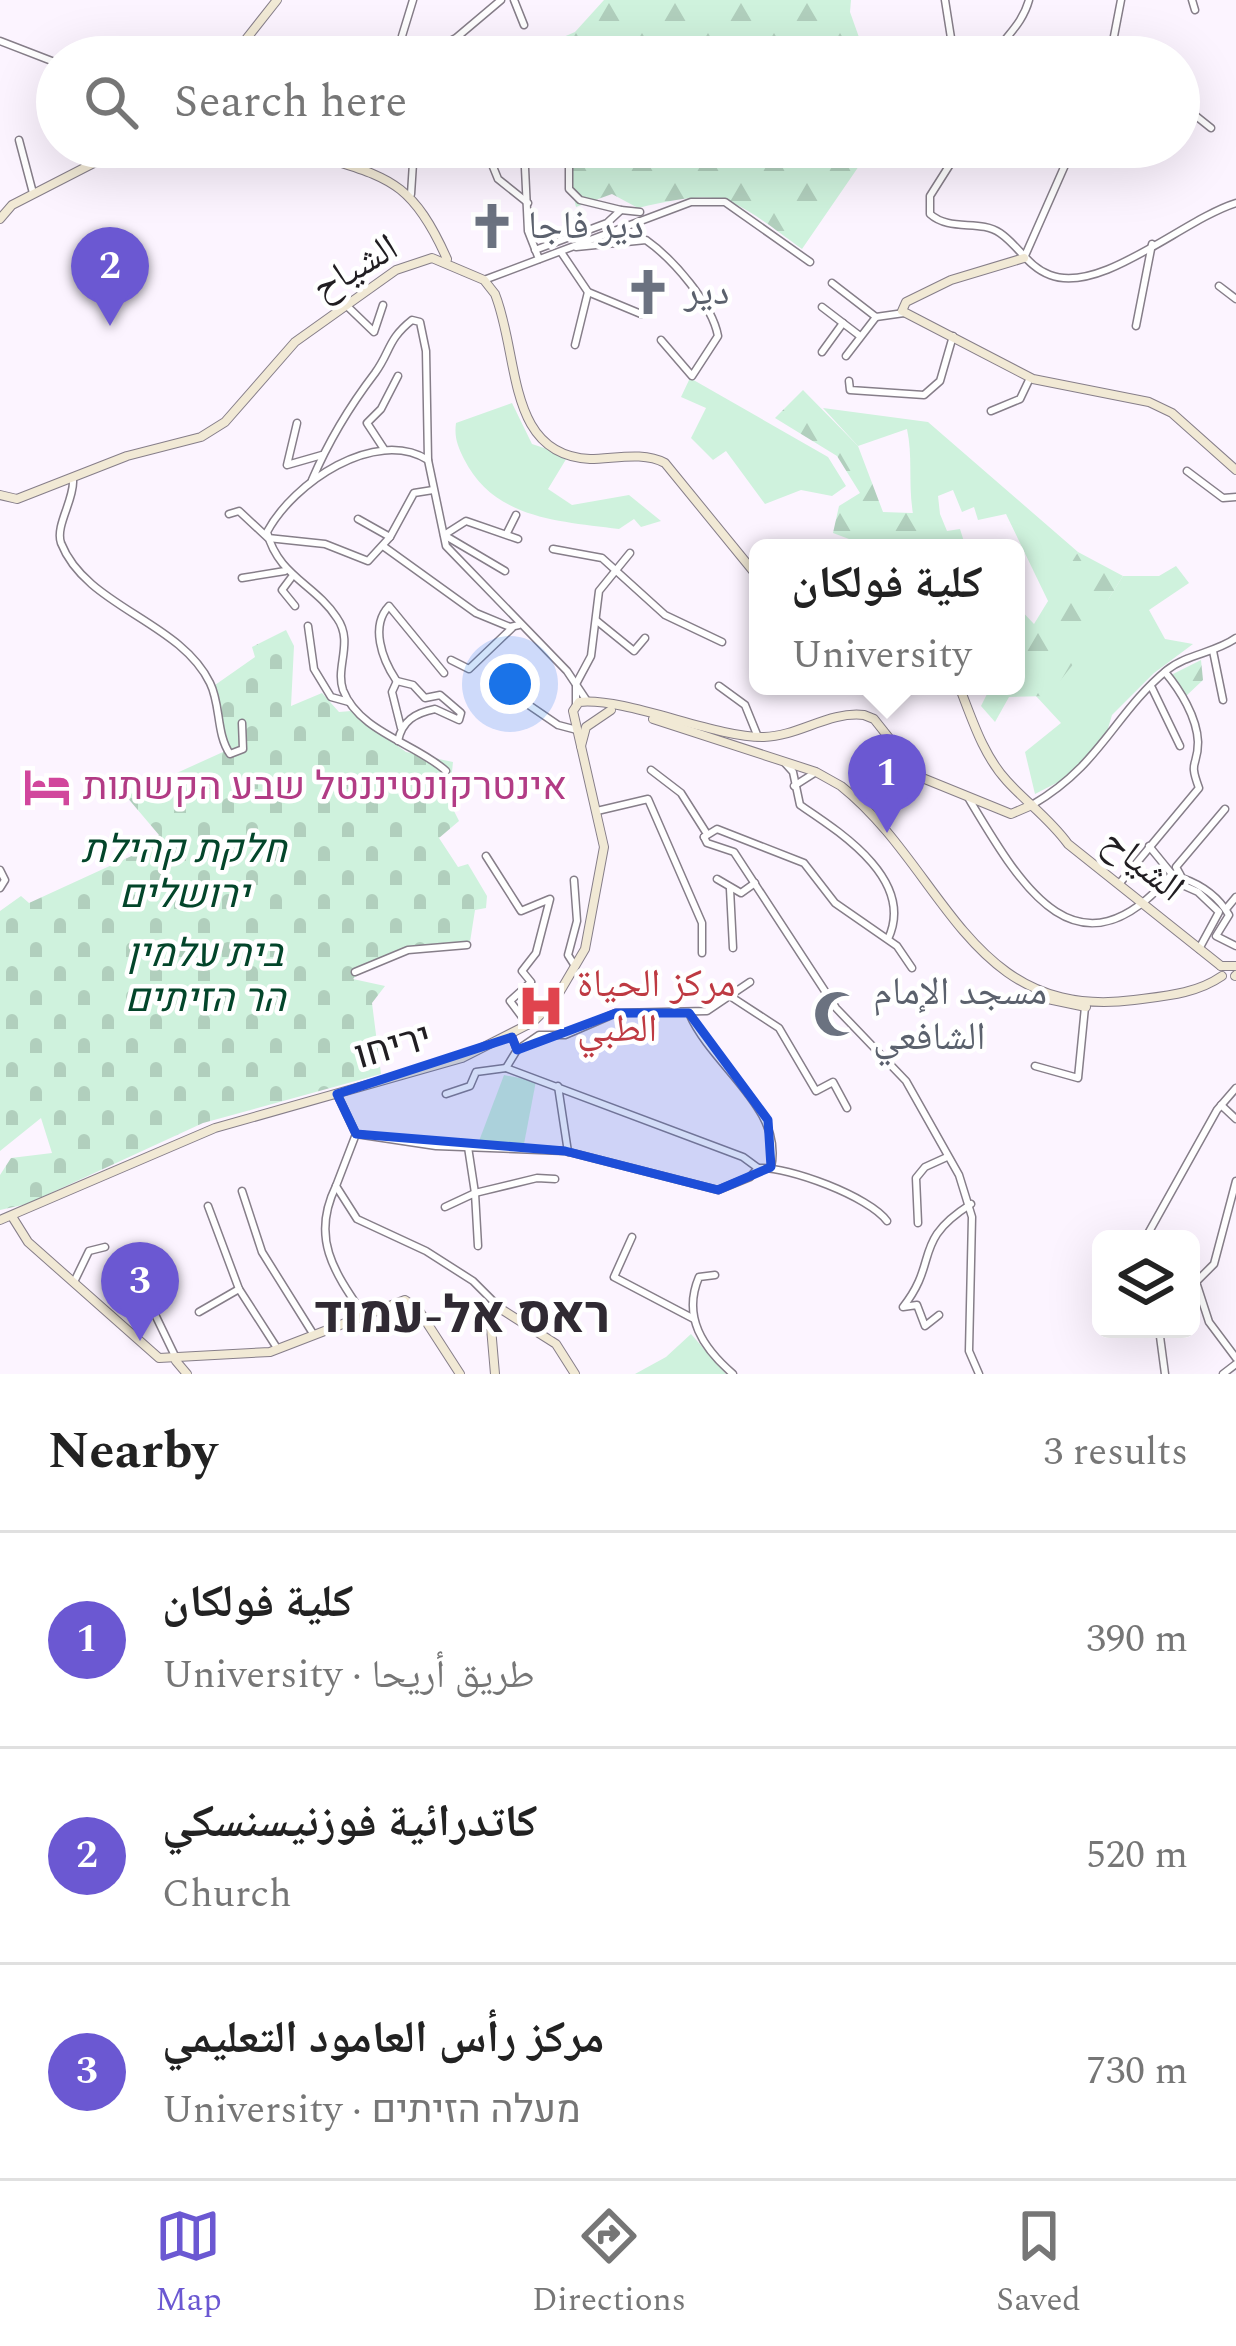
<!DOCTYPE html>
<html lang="en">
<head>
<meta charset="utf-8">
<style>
	body { margin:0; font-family:Spectral,"Noto Naskh Arabic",Heebo,serif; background:#f2f2f2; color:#222 }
	.controls { position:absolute; right:36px; bottom:36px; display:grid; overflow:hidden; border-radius:18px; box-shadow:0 12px 48px #0002 }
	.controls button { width:108px; height:108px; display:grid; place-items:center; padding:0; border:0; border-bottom:3px solid #e0e0e0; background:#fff; color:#222; font:60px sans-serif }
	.you { position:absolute; left:510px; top:684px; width:42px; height:42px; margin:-30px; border:9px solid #fff; border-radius:50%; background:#1a73e8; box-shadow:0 0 0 18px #1a73e833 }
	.badge { display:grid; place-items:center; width:78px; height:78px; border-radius:50%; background:#6b58d2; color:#fff; font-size:39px; font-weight:700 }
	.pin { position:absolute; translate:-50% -99px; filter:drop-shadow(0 3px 6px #0008) }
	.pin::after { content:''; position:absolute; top:63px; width:42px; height:36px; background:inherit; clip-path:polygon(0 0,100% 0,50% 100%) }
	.popup { position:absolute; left:749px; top:539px; width:276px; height:156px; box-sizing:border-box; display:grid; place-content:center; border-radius:18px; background:#fff; filter:drop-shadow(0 3px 9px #0005); font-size:39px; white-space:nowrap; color:#767676 }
	.popup b { font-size:45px; color:#222 }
	.popup::after { content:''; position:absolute; left:50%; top:100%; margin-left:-24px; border:24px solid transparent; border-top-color:#fff }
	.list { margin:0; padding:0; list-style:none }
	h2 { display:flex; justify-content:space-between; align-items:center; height:156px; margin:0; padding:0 48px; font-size:51px }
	h2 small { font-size:39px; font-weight:400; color:#767676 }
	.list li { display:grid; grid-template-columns:78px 1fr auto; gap:36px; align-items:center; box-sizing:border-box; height:216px; padding:0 48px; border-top:3px solid #e0e0e0 }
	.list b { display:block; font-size:45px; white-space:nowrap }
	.list p { margin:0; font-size:39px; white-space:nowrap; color:#767676 }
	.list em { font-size:39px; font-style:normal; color:#767676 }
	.icon { flex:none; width:66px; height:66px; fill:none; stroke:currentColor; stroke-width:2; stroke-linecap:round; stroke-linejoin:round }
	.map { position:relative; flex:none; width:1236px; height:1374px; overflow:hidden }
	.search { position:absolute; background:#fff; box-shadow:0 12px 48px #0002; left:36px; right:36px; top:36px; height:132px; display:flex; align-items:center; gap:30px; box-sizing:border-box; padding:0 42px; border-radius:66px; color:#767676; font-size:45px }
	.sheet { height:804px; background:#fff }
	nav { display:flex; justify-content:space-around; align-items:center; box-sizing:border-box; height:168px; border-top:3px solid #e0e0e0; background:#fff; font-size:33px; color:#767676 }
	nav a { display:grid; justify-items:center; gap:6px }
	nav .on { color:#6b58d2 }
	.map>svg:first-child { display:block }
	.green { fill:#cff2dd }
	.forest { fill:url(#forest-firs) }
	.cemetery { fill:url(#cemetery-stones) }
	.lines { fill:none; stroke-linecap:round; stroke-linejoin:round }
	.street-casing { stroke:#867e89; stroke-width:9 }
	.secondary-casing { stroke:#867e89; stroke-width:10 }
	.street { stroke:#fff; stroke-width:6 }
	.secondary { stroke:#f1e9d5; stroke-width:8 }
	.marked { fill:#1d4ed8; fill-opacity:0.2; stroke:#1d4ed8; stroke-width:9; stroke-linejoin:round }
	.labels { text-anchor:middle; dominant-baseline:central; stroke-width:9; stroke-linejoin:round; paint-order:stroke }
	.worship-label { font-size:39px; fill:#5b616d; stroke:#fff; text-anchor:start }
	.street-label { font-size:39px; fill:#211e22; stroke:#fff }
	.hotel-label { font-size:39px; fill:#b23c85; stroke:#fff; text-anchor:start }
	.park-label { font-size:39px; font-style:italic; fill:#03452a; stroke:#fff }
	.health-label { font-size:39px; fill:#be3a42; stroke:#fff; text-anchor:start }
	.district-label { font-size:51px; font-weight:bold; fill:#302a33; stroke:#fff }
</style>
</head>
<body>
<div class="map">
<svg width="1236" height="1374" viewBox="0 0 1236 1374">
	<defs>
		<pattern id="forest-firs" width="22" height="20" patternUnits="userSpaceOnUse" patternTransform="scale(3)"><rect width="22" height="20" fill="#cff2dd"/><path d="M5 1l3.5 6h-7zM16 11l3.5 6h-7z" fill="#b1cfbd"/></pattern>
		<pattern id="cemetery-stones" width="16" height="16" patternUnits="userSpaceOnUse" patternTransform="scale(3)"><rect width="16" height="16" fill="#cff2dd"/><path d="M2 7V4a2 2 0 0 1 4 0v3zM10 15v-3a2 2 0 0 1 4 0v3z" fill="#b1cfbd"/></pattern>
	</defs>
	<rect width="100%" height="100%" fill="#fcf4ff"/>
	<!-- green -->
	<g class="green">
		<path d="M690 378 828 457 846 486 832 496 801 490 765 504 726 451 713 460 691 438 706 408 681 397Z"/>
		<path d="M512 403 532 444 568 456 548 489 572 505 629 495 661 521 641 527 634 519 619 529C558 521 494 519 464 459 458 446 454 438 456 423Z"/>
		<path d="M823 408 928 422 1078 552 1049 603 1006 514 978 520 974 507 962 512 953 490 938 496 940 514H913C908 483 913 457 907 429L858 446Z"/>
		<path d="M1176 566 1189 583 1149 610 1165 639 1193 644 1154 673 1112 715 1104 742 1072 775 1035 794 1025 752 1061 723 1036 696 1048 695 1123 576H1159Z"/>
		<path d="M504 1075 536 1081 524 1144 479 1141Z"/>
		<path d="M691 1334 726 1374H635L666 1357Z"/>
	</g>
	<!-- forest -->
	<g class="forest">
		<path d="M604 0H851L850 12 866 57H517L575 32Z"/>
		<path d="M562 147H872L802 249C731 198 728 186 638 208L612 194 576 207Z"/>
		<path d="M803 390 858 446 883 512 940 514 947 531 960 529 966 548H873L833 533 839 506 860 493 837 456 775 418Z"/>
		<path d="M1078 552 1123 576 1108 600 1116 610 1048 696 1009 697 995 722 981 706 991 686H1016V605L1034 624Z"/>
		<path d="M1201 660 1203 680 1185 697 1169 676Z"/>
	</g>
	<!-- cemetery -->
	<path class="cemetery" d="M286 630 294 646 291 706 322 693 339 712 351 711 406 752 453 762 449 801 459 821 439 838 458 867 468 864 487 896 486 908 475 910 470 942C427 945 385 947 353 979L385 986 372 1003 381 1074 203 1123 27 1204 0 1210V1175L11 1158 52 1153 41 1118 0 1151V911L21 896 29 903 138 853 159 835 126 796 223 752 227 748 215 685 255 657 252 647Z"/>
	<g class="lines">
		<defs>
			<g id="street">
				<path d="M514 0 524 25"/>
				<path d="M945 0 954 57"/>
				<path d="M1192 0 1195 10"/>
				<path d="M402 36 413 0"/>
				<path d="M0 41 57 63"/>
				<path d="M419 57 456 38 501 0"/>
				<path d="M996 57C998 41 1021 29 1029 0"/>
				<path d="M1110 57 1121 0"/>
				<path d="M1179 111 1186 108 1211 128"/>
				<path d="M19 140 33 193"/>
				<path d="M407 147 413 163 411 194"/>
				<path d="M485 147 498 179 528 203"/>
				<path d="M524 147 528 231 539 259"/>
				<path d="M961 147 930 196V214C950 232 980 219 1000 233 1019 246 1028 267 1050 275 1101 295 1184 219 1236 203"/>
				<path d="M621 210 640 212"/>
				<path d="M576 247 646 240C673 259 712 304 718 336L692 376 661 340"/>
				<path d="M535 250 607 223 621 210 580 200 569 189V158"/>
				<path d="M561 252 588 292 641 314"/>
				<path d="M1024 258 1073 147"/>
				<path d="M484 280 691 202H725L810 262"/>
				<path d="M832 283 876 317 904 313"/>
				<path d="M1219 286 1236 299"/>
				<path d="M347 306 374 332 383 305"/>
				<path d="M822 307 860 336"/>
				<path d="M1136 326 1152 244"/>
				<path d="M575 345 588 292"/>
				<path d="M822 352 843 323"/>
				<path d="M846 356 876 317"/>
				<path d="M849 381 850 390 924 395 940 381 953 336"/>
				<path d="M991 411 1020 399 1030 378"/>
				<path d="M297 423 287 465 322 455"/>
				<path d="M384 449 367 423 381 409 398 376"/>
				<path d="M428 460C375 427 293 483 267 532 278 576 315 584 337 618 354 642 335 667 343 690 359 732 417 744 446 771"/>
				<path d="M1187 471 1223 498 1236 497"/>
				<path d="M312 480C329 440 349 407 375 373 391 351 387 340 412 320L420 322 426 351 428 460 446 546 567 671 587 701"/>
				<path d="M73 481C74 500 55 526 61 543 86 607 180 621 210 683 221 705 216 734 230 754L243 749 242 723"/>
				<path d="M229 514 239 511 268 538 325 544 368 561 390 537 414 493 433 490"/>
				<path d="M358 519 390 537"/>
				<path d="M507 533 516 515"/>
				<path d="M383 546 476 613 510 627 519 625"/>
				<path d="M553 549 602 558 665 615 722 642"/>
				<path d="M505 571 444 535 466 521 518 539"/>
				<path d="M242 578 285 571"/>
				<path d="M291 578 282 590 295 606"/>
				<path d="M597 621 634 651 645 638"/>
				<path d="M308 626 314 669 331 697 349 702"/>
				<path d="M1213 651 1223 700"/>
				<path d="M451 660 469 669 512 628"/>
				<path d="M396 680C382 659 370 626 389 606L444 673"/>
				<path d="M719 686 745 705 758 737"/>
				<path d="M935 686H944"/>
				<path d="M1152 688 1180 746"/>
				<path d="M517 697 558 725 577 730"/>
				<path d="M576 705V684L591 656 599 591 630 553"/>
				<path d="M398 741C402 721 415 713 435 709L459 720 461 713 440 695 425 698 413 685 397 681 392 692 401 728"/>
				<path d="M784 762 793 772 800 805C840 832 916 880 888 939"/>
				<path d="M651 770 681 793 707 834"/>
				<path d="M794 786 816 772"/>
				<path d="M969 799C1021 886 1077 984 1171 875"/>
				<path d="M1032 805C1101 765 1114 714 1167 670 1187 654 1215 653 1236 638"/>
				<path d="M1225 809 1176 867 1182 878C1202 885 1218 896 1229 915L1216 936 1236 946"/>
				<path d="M597 811 648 799 702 923V953"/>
				<path d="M704 837 707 843 734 852 836 1008 906 1081 959 1175 972 1217 969 1351 979 1374"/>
				<path d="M704 837 717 829 804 863 835 903 897 946 912 968"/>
				<path d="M1149 846 1180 884 1198 892 1219 912 1199 949"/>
				<path d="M486 856 521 911 550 899 536 953 522 971 531 982 510 1001 528 1025"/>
				<path d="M0 870 5 880 0 888"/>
				<path d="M717 879 741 893 755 883"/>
				<path d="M574 880 577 921 568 955 575 966"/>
				<path d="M1119 884 1199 788C1188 759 1198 768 1198 742 1197 717 1180 690 1165 672"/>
				<path d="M730 889 733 948"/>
				<path d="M1226 909 1236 897"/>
				<path d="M355 972 408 950 467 945"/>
				<path d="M733 998 779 1028 816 1091 833 1082 847 1108"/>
				<path d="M689 1013C712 1067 784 1107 771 1167"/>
				<path d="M512 1037 517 1050 506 1068 743 1157 758 1168C788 1166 870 1197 887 1221"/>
				<path d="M517 1050 539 1035H565L616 1013 707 1011 750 982"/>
				<path d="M1035 1066 1078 1078 1085 1007"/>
				<path d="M558 1086 568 1152"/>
				<path d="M337 1094 356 1134"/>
				<path d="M446 1094 470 1086 476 1072 506 1068"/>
				<path d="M1221 1105 1236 1119"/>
				<path d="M356 1134 436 1146 565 1151 718 1190 750 1177 758 1168"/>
				<path d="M356 1134 336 1186 357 1219 426 1251 473 1281 500 1308"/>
				<path d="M468 1147 475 1193 537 1178 555 1179"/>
				<path d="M1236 1181 1214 1264 1196 1282 1209 1322 1236 1358"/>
				<path d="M336 1186C310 1239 335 1273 365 1317"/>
				<path d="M242 1191 262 1252 312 1332"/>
				<path d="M208 1206 239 1289 277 1348"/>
				<path d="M445 1207 475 1193 478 1246"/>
				<path d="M918 1223 916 1178 925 1167 947 1157"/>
				<path d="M632 1237 614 1277 694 1319"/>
				<path d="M1145 1239 1217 1110 1236 1088"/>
				<path d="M136 1275 176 1358"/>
				<path d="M715 1275 699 1277C682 1317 703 1348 733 1374"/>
				<path d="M74 1282 89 1251 105 1247"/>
				<path d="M199 1312 239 1289"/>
				<path d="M939 1315 925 1326 917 1305 903 1307C940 1260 911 1242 971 1204"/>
				<path d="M1159 1329 1165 1374"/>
				<path d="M1223 1374 1236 1364"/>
			</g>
			<g id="secondary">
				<path d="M232 57 277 0"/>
				<path d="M295 147C380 179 407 169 447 259"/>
				<path d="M0 219 12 205 125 147"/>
				<path d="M1024 258 951 280 906 302 902 311 1033 379 1149 402 1172 413 1236 470"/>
				<path d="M0 495 17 499 127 456 201 437 225 422 295 342 396 270 432 258 484 280 495 294C520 357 506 455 590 459 614 459 643 451 665 463L758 577"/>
				<path d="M959 686C972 719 983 755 1007 781 1027 803 1050 819 1068 844L1221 966"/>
				<path d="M653 719 816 772 841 786C945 869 969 1022 1134 1000 1165 996 1196 994 1222 976"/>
				<path d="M581 746 586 727 611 710"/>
				<path d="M1221 966H1236"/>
				<path d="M1235 976 1236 975"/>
				<path d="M1043 998 1086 1007"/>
				<path d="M13 1218 28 1242 159 1358 270 1352 405 1300 418 1309 460 1374"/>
				<path d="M0 1220 215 1128 462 1058 533 1022 555 1000 585 949 604 847 573 711 579 702C626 697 715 738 764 737 799 736 829 711 864 715L874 719 920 777 1011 814 1032 805"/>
				<path d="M176 1361 187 1374"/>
				<path d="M495 1374 490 1316 501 1309 556 1344 575 1374"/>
			</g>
		</defs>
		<!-- street casing -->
		<use href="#street" class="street-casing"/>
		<!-- secondary casing -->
		<use href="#secondary" class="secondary-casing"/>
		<!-- street -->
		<use href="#street" class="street"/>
		<!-- secondary -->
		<use href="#secondary" class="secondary"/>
	</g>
	<!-- marked area -->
	<path class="marked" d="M616 1013H689L768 1120 771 1167 718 1190 565 1151 356 1134 337 1094 512 1037 517 1050Z"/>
	<!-- icons -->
	<defs>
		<symbol id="church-bare" viewBox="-9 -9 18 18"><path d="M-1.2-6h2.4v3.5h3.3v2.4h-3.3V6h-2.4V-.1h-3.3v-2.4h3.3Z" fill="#6b7280" stroke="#fff" stroke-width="2.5" paint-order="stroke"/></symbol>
		<symbol id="hotel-bare" viewBox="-9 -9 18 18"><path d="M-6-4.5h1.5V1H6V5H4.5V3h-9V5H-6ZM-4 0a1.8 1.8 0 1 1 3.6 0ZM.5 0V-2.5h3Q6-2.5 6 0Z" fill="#d1479c" stroke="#fff" stroke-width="2.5" paint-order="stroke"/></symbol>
		<symbol id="hospital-bare" viewBox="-9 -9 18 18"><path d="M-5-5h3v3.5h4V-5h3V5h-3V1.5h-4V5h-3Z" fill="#e0444e" stroke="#fff" stroke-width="2.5" paint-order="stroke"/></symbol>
		<symbol id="mosque-bare" viewBox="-9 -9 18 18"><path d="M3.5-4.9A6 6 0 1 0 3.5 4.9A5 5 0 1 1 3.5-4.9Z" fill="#6b7280" stroke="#fff" stroke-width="2.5" paint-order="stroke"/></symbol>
	</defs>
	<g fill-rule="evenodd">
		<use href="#church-bare" x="459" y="193" width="66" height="66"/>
		<use href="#church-bare" x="615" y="259" width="66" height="66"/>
		<use href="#hotel-bare" x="14" y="754" width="66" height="66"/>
		<use href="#hospital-bare" x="508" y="973" width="66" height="66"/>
		<use href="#mosque-bare" x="804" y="981" width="66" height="66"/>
	</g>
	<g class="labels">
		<!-- worship labels -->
		<g class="worship-label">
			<text x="528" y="226">دير فاجا</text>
			<text x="684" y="292">دير</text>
			<text x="873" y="992">مسجد الإمام<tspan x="873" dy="45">الشافعي</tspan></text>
		</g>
		<!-- street labels -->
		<g class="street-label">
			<text transform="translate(355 268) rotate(-31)">الشياح</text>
			<text transform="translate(1143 865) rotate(39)">الشياح</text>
			<text transform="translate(393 1047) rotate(-16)">יריחו</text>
		</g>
		<!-- hotel labels -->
		<g class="hotel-label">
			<text x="83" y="787">אינטרקונטיננטל שבע הקשתות</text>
		</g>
		<!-- park labels -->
		<g class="park-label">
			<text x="184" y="850">חלקת קהילת<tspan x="184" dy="45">ירושלים</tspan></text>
			<text x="205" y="954">בית עלמין<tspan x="205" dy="45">הר הזיתים</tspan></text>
		</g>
		<!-- health labels -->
		<g class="health-label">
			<text x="577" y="984">مركز الحياة<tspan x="577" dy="45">الطبي</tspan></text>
		</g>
		<!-- district labels -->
		<g class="district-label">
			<text x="462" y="1317">ראס אל-עמוד</text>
		</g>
	</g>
</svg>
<div class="controls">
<button><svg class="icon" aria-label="layers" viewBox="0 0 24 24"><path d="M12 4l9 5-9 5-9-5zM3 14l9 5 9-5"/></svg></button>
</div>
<div class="you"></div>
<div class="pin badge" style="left:887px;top:833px">1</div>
<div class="popup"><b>كلية فولكان</b>University</div>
<div class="pin badge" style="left:110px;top:326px">2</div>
<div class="pin badge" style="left:140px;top:1341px">3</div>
<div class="search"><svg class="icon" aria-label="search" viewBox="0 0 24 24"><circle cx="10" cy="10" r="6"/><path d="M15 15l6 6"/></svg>Search here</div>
</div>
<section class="sheet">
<h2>Nearby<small>3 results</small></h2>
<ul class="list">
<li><span class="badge">1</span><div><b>كلية فولكان</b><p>University · طريق أريحا</p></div><em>390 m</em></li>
<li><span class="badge">2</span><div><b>كاتدرائية فوزنيسنسكي</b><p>Church</p></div><em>520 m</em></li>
<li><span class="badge">3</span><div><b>مركز رأس العامود التعليمي</b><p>University · מעלה הזיתים</p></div><em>730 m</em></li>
</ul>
</section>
<nav>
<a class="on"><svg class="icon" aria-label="map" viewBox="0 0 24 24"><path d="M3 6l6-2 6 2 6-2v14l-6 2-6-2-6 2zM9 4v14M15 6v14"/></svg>Map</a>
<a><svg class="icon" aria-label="directions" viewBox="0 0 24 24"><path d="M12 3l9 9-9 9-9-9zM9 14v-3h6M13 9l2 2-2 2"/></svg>Directions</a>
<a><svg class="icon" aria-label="saved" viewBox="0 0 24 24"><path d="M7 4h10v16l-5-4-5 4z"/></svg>Saved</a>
</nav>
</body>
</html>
